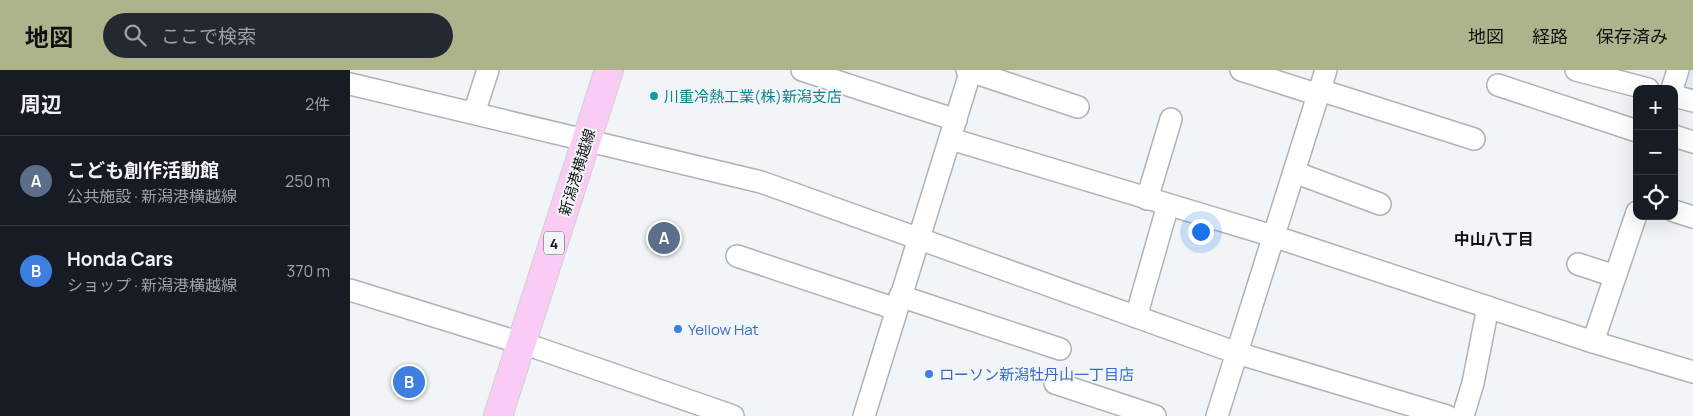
<!DOCTYPE html>
<html lang="ja">
<head>
<meta charset="utf-8">
<style>
	body { margin:0; font-family:Manrope,"Noto Sans JP",sans-serif; background:#242831; color:#f1f3f6 }
	.controls { position:absolute; right:15px; top:15px; display:grid; overflow:hidden; border-radius:10px; box-shadow:0 5px 20px #0002 }
	.controls button { width:45px; height:45px; display:grid; place-items:center; padding:0; border:0; border-bottom:1px solid #363941; background:#171b24; color:#f1f3f6; font:25px sans-serif }
	.you { position:absolute; left:850px; top:161px; width:18px; height:18px; margin:-12px; border:4px solid #fff; border-radius:50%; background:#1a73e8; box-shadow:0 0 0 8px #1a73e833 }
	.badge { display:grid; place-items:center; width:32px; height:32px; border-radius:50%; background:#adb48c; color:#fff; font-size:16px; font-weight:700 }
	.pin { position:absolute; translate:-50% -50%; border:2px solid #fff; box-shadow:0 1px 5px #0006 }
	.list { margin:0; padding:0; list-style:none }
	h2 { display:flex; justify-content:space-between; align-items:center; height:65px; margin:0; padding:0 20px; font-size:21px }
	h2 small { font-size:16px; font-weight:400; color:#9ea1a6 }
	.list li { display:grid; grid-template-columns:32px 1fr auto; gap:15px; align-items:center; box-sizing:border-box; height:90px; padding:0 20px; border-top:1px solid #363941 }
	.list b { display:block; font-size:19px; white-space:nowrap }
	.list p { margin:0; font-size:16px; white-space:nowrap; color:#9ea1a6 }
	.list em { font-size:16px; font-style:normal; color:#9ea1a6 }
	.icon { flex:none; width:28px; height:28px; fill:none; stroke:currentColor; stroke-width:2; stroke-linecap:round; stroke-linejoin:round }
	.map { position:relative; flex:none; width:1343px; height:346px; overflow:hidden }
	header { display:flex; align-items:center; gap:30px; box-sizing:border-box; height:70px; padding:0 25px; background:#adb48c; color:#111 }
	header strong { font-size:24px }
	nav { display:flex; gap:28px; margin-inline-start:auto; font-size:18px }
	.search { width:350px; height:45px; background:#242831; display:flex; align-items:center; gap:12px; box-sizing:border-box; padding:0 18px; border-radius:28px; color:#9ea1a6; font-size:19px }
	main { display:flex }
	aside { flex:1; background:#171b24 }
	.map>svg:first-child { display:block }
	.built { fill:#e2ebf3 }
	.lines { fill:none; stroke-linecap:round; stroke-linejoin:round }
	.minor-casing { stroke:#b0b2b4; stroke-width:24 }
	.major-casing { stroke:#d0d0d0; stroke-width:30 }
	.minor { stroke:#fff; stroke-width:21 }
	.major { stroke:#facbf5; stroke-width:28 }
	.culture-dot { fill:#0f9aa8; stroke:#f2f5f7; stroke-width:2 }
	.shop-dot { fill:#3f7fe0; stroke:#f2f5f7; stroke-width:2 }
	.labels { text-anchor:middle; dominant-baseline:central; stroke-width:4; stroke-linejoin:round; paint-order:stroke }
	.shield { fill:#f2f5f7; stroke:#555757; stroke-width:1 }
	.shield-label { font-size:14px; font-weight:bold; fill:#121313 }
	.culture-label { font-size:15px; fill:#0d838f; stroke:#f2f5f7; text-anchor:start }
	.street-label { font-size:15px; fill:#121313; stroke:#f2f5f7 }
	.shop-label { font-size:15px; fill:#366cbe; stroke:#f2f5f7; text-anchor:start }
	.neighbourhood-label { font-size:16px; font-weight:bold; fill:#121313; stroke:#f2f5f7 }
</style>
</head>
<body>
<header>
<strong>地図</strong>
<div class="search"><svg class="icon" aria-label="search" viewBox="0 0 24 24"><circle cx="10" cy="10" r="6"/><path d="M15 15l6 6"/></svg>ここで検索</div>
<nav><a>地図</a><a>経路</a><a>保存済み</a></nav>
</header>
<main>
<aside>
<h2>周辺<small>2件</small></h2>
<ul class="list">
<li><span class="badge" style="background:#5c6f8a">A</span><div><b>こども創作活動館</b><p>公共施設 · 新潟港横越線</p></div><em>250 m</em></li>
<li><span class="badge" style="background:#3f7fe0">B</span><div><b>Honda Cars</b><p>ショップ · 新潟港横越線</p></div><em>370 m</em></li>
</ul>
</aside>
<div class="map">
<svg width="1343" height="346" viewBox="0 0 1343 346">
	<rect width="100%" height="100%" fill="#f2f5f7"/>
	<!-- built -->
	<path class="built" d="M1335 0H1343V23L1329 19Z"/>
	<g class="lines">
		<defs>
			<g id="minor">
				<path d="M452 0 606 50"/>
				<path d="M617 0 728 37"/>
				<path d="M891 0 969 25"/>
				<path d="M1226 0 1298 19"/>
				<path d="M0 14 411 112 887 283 1097 346"/>
				<path d="M1148 15 1287 61"/>
				<path d="M1322 19 1328 0"/>
				<path d="M970 20 1124 69"/>
				<path d="M1324 26 1343 31"/>
				<path d="M124 43 138 0"/>
				<path d="M1324 66 1343 72"/>
				<path d="M601 69 923 166 1243 272 1343 302"/>
				<path d="M944 102 1030 134"/>
				<path d="M797 129 821 49"/>
				<path d="M1324 141 1343 147"/>
				<path d="M387 186 546 239"/>
				<path d="M1228 194 1265 206"/>
				<path d="M0 220 187 278 383 346"/>
				<path d="M550 226 710 279"/>
				<path d="M786 247 818 135"/>
				<path d="M1243 272 1287 142"/>
				<path d="M705 313 805 346"/>
				<path d="M514 346 621 0"/>
				<path d="M867 346 976 0"/>
				<path d="M1113 346 1123 313 1138 237"/>
			</g>
			<path id="major" d="M148 346 259 0"/>
		</defs>
		<!-- minor casing -->
		<use href="#minor" class="minor-casing"/>
		<!-- major casing -->
		<use href="#major" class="major-casing"/>
		<!-- minor -->
		<use href="#minor" class="minor"/>
		<!-- major -->
		<use href="#major" class="major"/>
	</g>
	<!-- markers -->
	<circle class="culture-dot" cx="304" cy="26" r="5"/>
	<g class="shop-dot">
		<circle cx="328" cy="259" r="5"/>
		<circle cx="579" cy="304" r="5"/>
	</g>
	<g class="labels">
		<!-- shield labels -->
		<rect class="shield" x="194" y="161.5" width="20" height="23" rx="4"/>
		<g class="shield-label">
			<text x="204" y="173">4</text>
		</g>
		<!-- culture labels -->
		<g class="culture-label">
			<text x="314" y="26">川重冷熱工業(株)新潟支店</text>
		</g>
		<!-- street labels -->
		<g class="street-label">
			<text transform="translate(227 102) rotate(-73)">新潟港横越線</text>
		</g>
		<!-- shop labels -->
		<g class="shop-label">
			<text x="338" y="259">Yellow Hat</text>
			<text x="589" y="304">ローソン新潟牡丹山一丁目店</text>
		</g>
		<!-- neighbourhood labels -->
		<g class="neighbourhood-label">
			<text x="1144" y="169">中山八丁目</text>
		</g>
	</g>
</svg>
<div class="controls">
<button>+</button>
<button>−</button>
<button><svg class="icon" aria-label="locate" viewBox="0 0 24 24"><circle cx="12" cy="12" r="6"/><path d="M12 2v4M12 18v4M2 12h4M18 12h4"/></svg></button>
</div>
<div class="you"></div>
<div class="pin badge" style="left:314px;top:168px;background:#5c6f8a">A</div>
<div class="pin badge" style="left:59px;top:312px;background:#3f7fe0">B</div>
</div>
</main>
</body>
</html>
